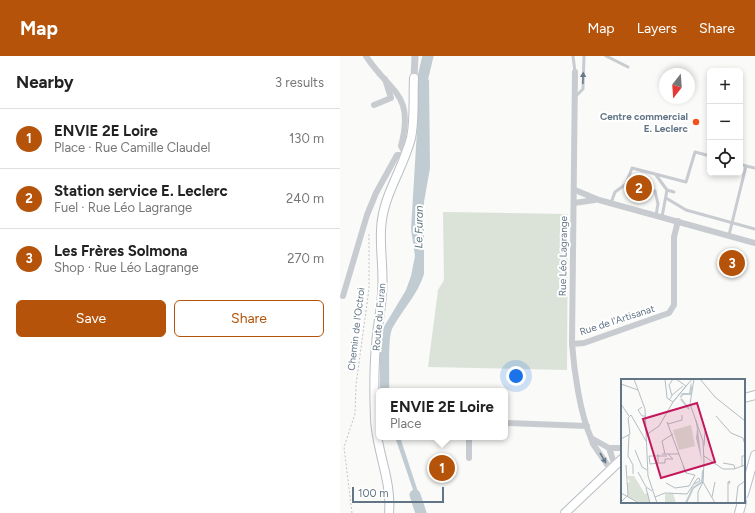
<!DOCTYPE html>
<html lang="en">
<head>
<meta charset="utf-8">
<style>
	body { margin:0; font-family:Figtree,sans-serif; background:#f6f6f6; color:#222 }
	.controls { position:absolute; right:12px; top:12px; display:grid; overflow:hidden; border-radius:6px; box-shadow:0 2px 6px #0003 }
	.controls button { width:36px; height:36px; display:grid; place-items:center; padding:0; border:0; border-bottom:1px solid #e0e0e0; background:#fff; color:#222; font:20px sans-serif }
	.compass { position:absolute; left:319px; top:12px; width:36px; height:36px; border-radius:50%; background:#fff; box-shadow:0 2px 6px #0003; rotate:197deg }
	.scale { position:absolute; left:12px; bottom:10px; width:92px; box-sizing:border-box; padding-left:4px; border:2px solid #627586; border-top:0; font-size:11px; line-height:14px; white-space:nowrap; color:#627586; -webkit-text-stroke:3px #fff; paint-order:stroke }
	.you { position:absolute; left:176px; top:320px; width:14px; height:14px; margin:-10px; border:3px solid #fff; border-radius:50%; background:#1a73e8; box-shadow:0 0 0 6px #1a73e833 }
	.badge { display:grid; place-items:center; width:26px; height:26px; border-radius:50%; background:#b45309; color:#fff; font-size:13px; font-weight:700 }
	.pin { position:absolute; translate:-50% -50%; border:2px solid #fff; box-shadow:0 1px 4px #0006 }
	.popup { position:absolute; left:36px; top:332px; width:132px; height:52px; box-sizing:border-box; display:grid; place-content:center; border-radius:6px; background:#fff; filter:drop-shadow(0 1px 3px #0005); font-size:13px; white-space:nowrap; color:#767676 }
	.popup b { font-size:15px; color:#222 }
	.popup::after { content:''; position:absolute; left:50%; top:100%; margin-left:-8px; border:8px solid transparent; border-top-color:#fff }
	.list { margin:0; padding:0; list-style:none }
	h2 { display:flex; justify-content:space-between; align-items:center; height:52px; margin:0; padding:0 16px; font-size:17px }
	h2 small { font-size:13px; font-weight:400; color:#767676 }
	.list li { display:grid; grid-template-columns:26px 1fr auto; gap:12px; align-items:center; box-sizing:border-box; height:60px; padding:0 16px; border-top:1px solid #e0e0e0 }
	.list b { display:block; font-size:15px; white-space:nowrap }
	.list p { margin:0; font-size:13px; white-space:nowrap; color:#767676 }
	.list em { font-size:13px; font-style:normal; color:#767676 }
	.actions { display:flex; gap:8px; padding:12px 16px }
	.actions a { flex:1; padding:9px 0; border:1px solid #b45309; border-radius:6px; text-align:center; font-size:14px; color:#b45309 }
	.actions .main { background:#b45309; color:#fff }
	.icon { flex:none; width:22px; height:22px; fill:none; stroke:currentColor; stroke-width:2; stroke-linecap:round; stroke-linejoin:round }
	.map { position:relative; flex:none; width:415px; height:457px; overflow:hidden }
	header { display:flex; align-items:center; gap:24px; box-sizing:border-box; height:56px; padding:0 20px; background:#b45309; color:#fff }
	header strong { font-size:19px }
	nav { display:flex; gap:22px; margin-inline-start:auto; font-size:14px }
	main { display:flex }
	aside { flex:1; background:#fff }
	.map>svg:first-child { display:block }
	.green { fill:#dbe2d8 }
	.water { fill:#c0ccd1 }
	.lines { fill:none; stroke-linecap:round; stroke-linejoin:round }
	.river { stroke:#c0ccd1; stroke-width:11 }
	.secondary-casing { stroke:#b9bfc5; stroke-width:10 }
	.path { stroke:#c1c4c6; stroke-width:1; stroke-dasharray:2 2; stroke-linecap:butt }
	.service { stroke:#c8ccd0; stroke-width:3 }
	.minor { stroke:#c8ccd0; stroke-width:6 }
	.tertiary { stroke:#c8ccd0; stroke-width:7 }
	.secondary { stroke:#fff; stroke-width:8 }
	.oneway { fill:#67798a }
	.poi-dot { fill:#f5511c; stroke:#fff; stroke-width:1.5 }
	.labels { text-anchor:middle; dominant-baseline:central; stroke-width:4; stroke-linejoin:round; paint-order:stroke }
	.poi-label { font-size:10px; font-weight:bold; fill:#627586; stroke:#fff; text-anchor:end }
	.street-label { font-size:10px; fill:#627586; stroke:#fff }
	.water-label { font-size:11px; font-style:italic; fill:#5d767e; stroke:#fff }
	.inset-river { fill:none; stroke:#c0ccd1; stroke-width:2 }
	.inset-road { fill:none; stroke:#b4bdc3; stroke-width:1 }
	.view { fill:#c2185b; fill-opacity:0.15; stroke:#c2185b; stroke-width:2 }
	.inset-edge { fill:none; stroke:#627586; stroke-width:2 }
</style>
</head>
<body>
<header>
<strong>Map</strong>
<nav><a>Map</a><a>Layers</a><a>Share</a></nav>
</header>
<main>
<aside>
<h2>Nearby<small>3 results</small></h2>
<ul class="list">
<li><span class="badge">1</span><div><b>ENVIE 2E Loire</b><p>Place · Rue Camille Claudel</p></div><em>130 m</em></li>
<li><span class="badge">2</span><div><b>Station service E. Leclerc</b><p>Fuel · Rue Léo Lagrange</p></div><em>240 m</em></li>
<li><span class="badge">3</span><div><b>Les Frères Solmona</b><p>Shop · Rue Léo Lagrange</p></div><em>270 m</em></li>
</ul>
<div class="actions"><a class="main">Save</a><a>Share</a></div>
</aside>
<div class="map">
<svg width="415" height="457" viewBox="0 0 415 457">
	<rect width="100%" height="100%" fill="#fafaf8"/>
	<!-- green -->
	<path class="green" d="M103 156 228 158 227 314 88 311 98 234 104 224Z"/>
	<!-- water -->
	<g class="water">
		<path d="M78 22 89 24 90 112 84 146V218C78 238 63 253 53 271 47 279 50 322 49 335H40V293L42 274 66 234 71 220 75 200 71 173 78 58Z"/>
		<path d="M55 381H60L85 457H81Z"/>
	</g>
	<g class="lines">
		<!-- river -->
		<g class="river">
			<path d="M82 37 83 21 88 0"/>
			<path d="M75 439 81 457"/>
		</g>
		<defs>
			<g id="secondary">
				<path d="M404 342 415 339"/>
				<path d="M404 438 415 399"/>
				<path d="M49 457C52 424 36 394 35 362 34 338 34 312 36 289 37 272 41 255 42 238 44 217 40 195 41 174 42 140 63 114 71 82 75 63 73 42 74 22"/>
				<path d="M225 457 282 403"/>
				<path d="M399 457 402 446"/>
			</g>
		</defs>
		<!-- secondary casing -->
		<use href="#secondary" class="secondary-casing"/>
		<!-- path -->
		<path class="path" d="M12 457 4 391 15 358 16 329 29 233V177"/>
		<!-- service -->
		<g class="service">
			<path d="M233 0 235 16"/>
			<path d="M266 0 288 11"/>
			<path d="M236 40 243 33 244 0"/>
			<path d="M406 110 415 112"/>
			<path d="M316 119 327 134 334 136"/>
			<path d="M326 142 346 154 415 173"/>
			<path d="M271 147 275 136 286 128"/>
			<path d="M316 159 318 148 315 135 286 128 292 112 346 126 355 96 370 100"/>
			<path d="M322 161 327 134"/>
			<path d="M389 179 406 110 400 108"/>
		</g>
		<!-- minor -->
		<g class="minor">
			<path d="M235 16 232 288C234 314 240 358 251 382"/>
			<path d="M34 49 51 42 45 23"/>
			<path d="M235 134 259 144 415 187"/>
			<path d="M234 147 255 144"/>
			<path d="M3 240 27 159 36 137 57 99H66L61 90C75 37 50 37 26 0"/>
			<path d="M232 288 244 287 329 257 334 249V181L338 165"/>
			<path d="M165 367 247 370"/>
			<path d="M129 381V402"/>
			<path d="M269 392 275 410"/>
			<path d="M271 414 253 388 251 382 269 392H282"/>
		</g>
		<!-- tertiary -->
		<path class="tertiary" d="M74 22 75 0"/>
		<!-- secondary -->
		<use href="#secondary" class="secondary"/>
	</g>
	<!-- one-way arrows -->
	<defs><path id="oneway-solid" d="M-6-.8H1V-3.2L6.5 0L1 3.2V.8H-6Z"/></defs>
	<g class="oneway">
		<use href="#oneway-solid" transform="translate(243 22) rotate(-88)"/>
		<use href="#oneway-solid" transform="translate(263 402) rotate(60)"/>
	</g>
	<!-- markers -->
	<circle class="poi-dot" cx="356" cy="66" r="4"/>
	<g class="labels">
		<!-- poi labels -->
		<g class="poi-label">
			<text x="348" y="60">Centre commercial<tspan x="348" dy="12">E. Leclerc</tspan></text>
		</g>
		<!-- street labels -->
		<g class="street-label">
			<text transform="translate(223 200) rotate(-89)">Rue Léo Lagrange</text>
			<text transform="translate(39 261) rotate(-85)">Route du Furan</text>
			<text transform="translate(277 264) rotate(-18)">Rue de l'Artisanat</text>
			<text transform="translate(16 273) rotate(-83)">Chemin de l'Octroi</text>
		</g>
		<!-- water labels -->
		<g class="water-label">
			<text transform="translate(79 171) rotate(-89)">Le Furan</text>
		</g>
	</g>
	<!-- overview -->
	<g transform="translate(281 323)">
		<rect width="124" height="124" fill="#fafaf8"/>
		<path d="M70 46 74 67 58 71 52 51ZM6 97H13L24 115 27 114 29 124H20L7 118 6 104 9 103ZM52 114 55 124H44V115Z" fill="#dbe2d8"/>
		<path d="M70 3 71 9 70 16H62L60 19 76 42 81 83 75 59 76 50 74 39 59 18 61 14H68Z" fill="#c0ccd1"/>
		<path class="inset-river" d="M60 20 68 30M65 124 72 109 81 103 82 91"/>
		<path class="inset-road" d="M13 0 24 30 27 97 36 124M44 0 46 19 52 23M55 0 65 7M73 0 69 25 82 62 83 83M79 0 94 18 124 42M0 5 17 11M65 7 52 23 71 0M51 16 62 7M48 21 51 17 48 6 52 0M0 25 8 37M21 28 17 31 21 37H24M95 37 110 54 122 59 124 66M46 43 65 94 62 87M47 45 61 41V36M8 56 7 77 12 86V95M25 56 38 47 52 23M0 60 9 55 7 39 10 36 25 62M83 67 84 52M14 71 21 88 26 91M37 75V84H44V80H52L47 75M41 75H58M44 75 41 62 52 55M83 77 102 90H113L124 86M37 84 29 85 28 77H46M102 84 113 86 114 90M121 88V77H124M17 93 25 108 31 112M82 103 94 124M45 104 54 109 68 107 74 96 65 94M25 109 29 124M0 114 18 124M34 118 44 114 66 115 76 100 78 99 79 102 73 105M91 118 94 103M0 123 7 116 5 86M77 124V113L82 103 83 83M107 124V103L109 102 108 105M115 124 117 107 124 102"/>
		<path class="view" d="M76 24 94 83 40 99 22 40Z"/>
		<rect width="124" height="124" class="inset-edge"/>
	</g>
</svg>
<div class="controls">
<button>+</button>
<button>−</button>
<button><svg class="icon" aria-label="locate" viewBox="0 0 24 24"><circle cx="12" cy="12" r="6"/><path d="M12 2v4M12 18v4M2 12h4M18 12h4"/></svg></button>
</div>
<svg class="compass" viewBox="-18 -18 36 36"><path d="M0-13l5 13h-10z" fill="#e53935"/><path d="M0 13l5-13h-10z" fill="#767676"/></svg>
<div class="scale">100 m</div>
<div class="you"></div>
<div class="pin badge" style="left:102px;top:412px">1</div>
<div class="popup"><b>ENVIE 2E Loire</b>Place</div>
<div class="pin badge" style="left:299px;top:132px">2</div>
<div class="pin badge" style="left:392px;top:207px">3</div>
</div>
</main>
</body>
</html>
